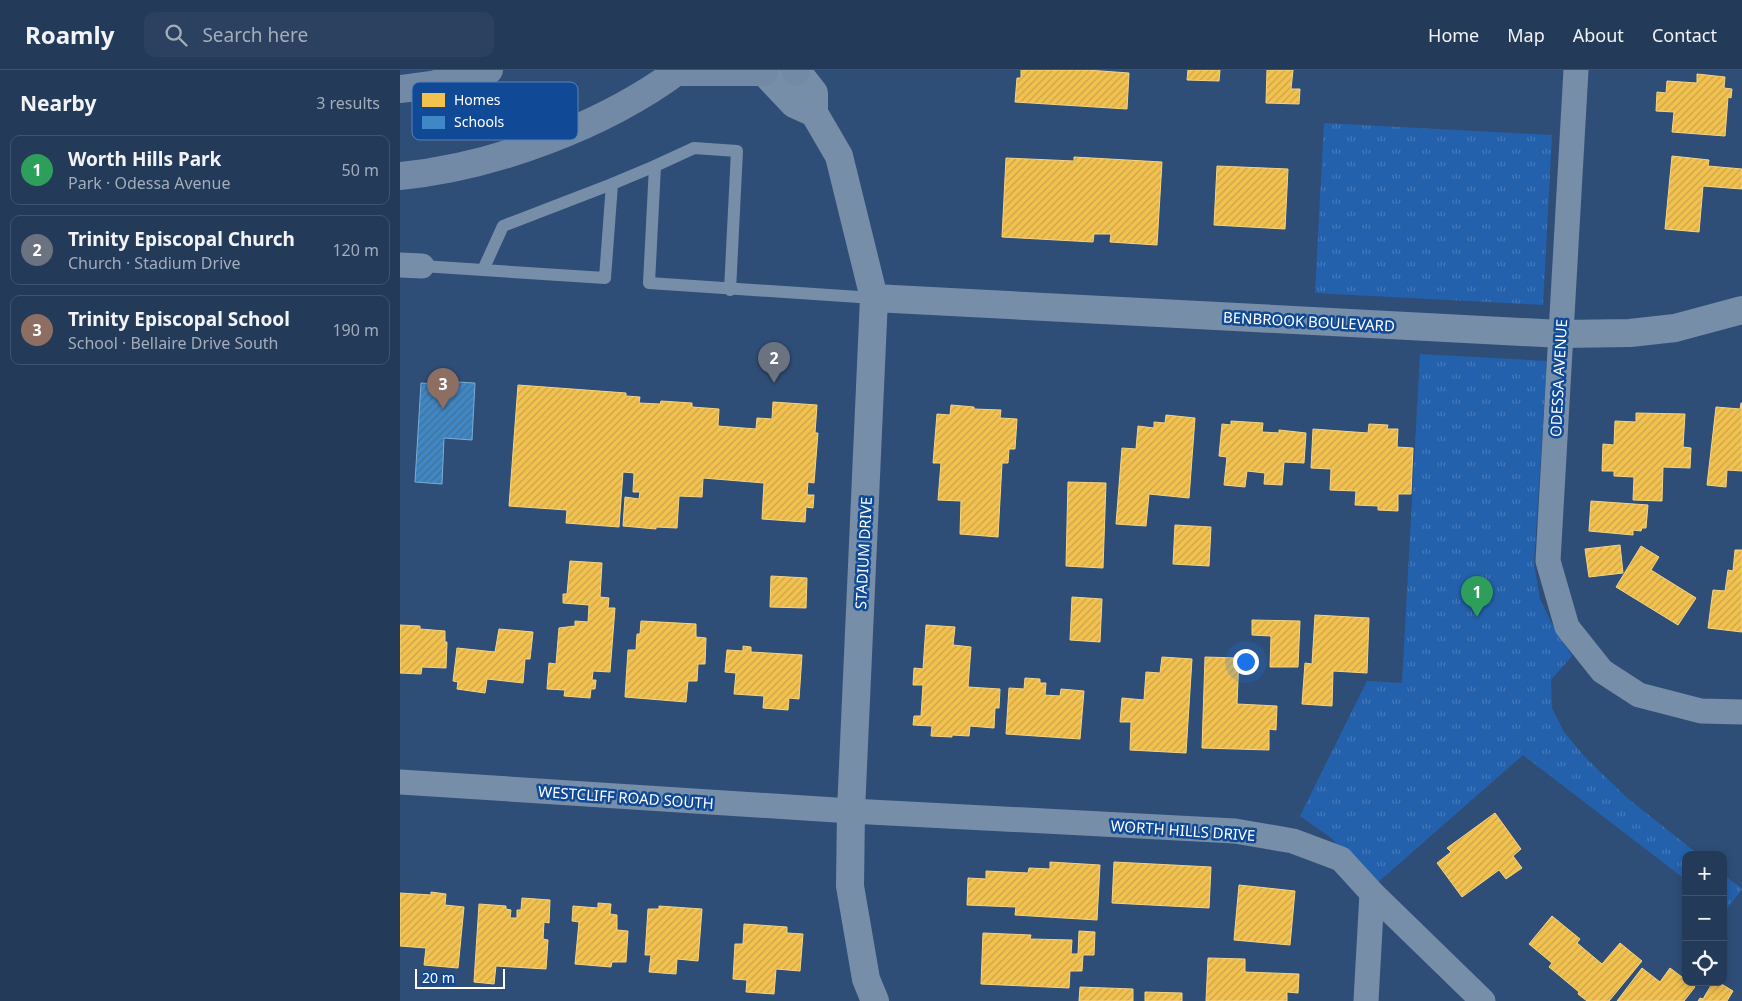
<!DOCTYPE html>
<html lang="en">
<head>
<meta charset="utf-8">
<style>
	body { margin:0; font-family:"Noto Sans",sans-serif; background:#2b415f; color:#f1f3f6 }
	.controls { position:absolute; right:15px; bottom:15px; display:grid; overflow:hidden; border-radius:10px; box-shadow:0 2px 8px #0003 }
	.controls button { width:45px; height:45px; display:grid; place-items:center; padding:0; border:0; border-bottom:1px solid #40546f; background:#233a59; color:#f1f3f6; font:25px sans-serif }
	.scale { position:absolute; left:15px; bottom:12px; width:90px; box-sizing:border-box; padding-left:5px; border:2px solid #fff; border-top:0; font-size:14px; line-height:18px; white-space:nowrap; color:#fff; -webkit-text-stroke:4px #104a96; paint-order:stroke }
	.you { position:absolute; left:845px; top:591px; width:18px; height:18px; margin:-12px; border:4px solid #fff; border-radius:50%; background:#1a73e8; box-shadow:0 0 0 8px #1a73e833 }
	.badge { display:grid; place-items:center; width:32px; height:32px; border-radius:50%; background:#b6c1cf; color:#fff; font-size:16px; font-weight:700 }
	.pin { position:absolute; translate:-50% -41px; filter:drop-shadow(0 1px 2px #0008) }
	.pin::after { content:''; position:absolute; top:26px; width:18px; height:15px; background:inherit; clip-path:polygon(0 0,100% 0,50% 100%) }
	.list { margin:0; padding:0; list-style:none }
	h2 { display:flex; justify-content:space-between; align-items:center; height:65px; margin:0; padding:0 20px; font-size:21px }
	h2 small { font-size:16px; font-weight:400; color:#a3adba }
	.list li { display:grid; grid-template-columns:32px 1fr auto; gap:15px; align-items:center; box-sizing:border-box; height:70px; margin:0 10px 10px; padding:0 10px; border:1px solid #40546f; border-radius:10px }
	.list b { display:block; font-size:19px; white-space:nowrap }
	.list p { margin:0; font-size:16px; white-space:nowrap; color:#a3adba }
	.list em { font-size:16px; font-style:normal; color:#a3adba }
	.icon { flex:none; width:28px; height:28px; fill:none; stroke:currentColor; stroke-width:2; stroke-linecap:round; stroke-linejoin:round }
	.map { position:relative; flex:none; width:1342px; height:931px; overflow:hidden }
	header { display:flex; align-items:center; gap:30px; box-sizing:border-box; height:70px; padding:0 25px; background:#233a59; border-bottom:1px solid #40546f }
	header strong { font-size:24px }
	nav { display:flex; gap:28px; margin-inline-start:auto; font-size:18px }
	.search { width:350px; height:45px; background:#2b415f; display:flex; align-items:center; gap:12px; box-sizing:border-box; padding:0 18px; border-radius:10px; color:#a3adba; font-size:19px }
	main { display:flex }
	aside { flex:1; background:#233a59 }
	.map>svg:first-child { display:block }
	.park { fill:url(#park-tufts) }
	.homes { fill:url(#homes-hatch); stroke:#f6d483 }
	.schools { fill:url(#schools-hatch); stroke:#79acd6 }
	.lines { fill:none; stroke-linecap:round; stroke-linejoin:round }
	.service { stroke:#778ea9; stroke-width:12 }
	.minor { stroke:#778ea9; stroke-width:25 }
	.tertiary { stroke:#778ea9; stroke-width:28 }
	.secondary { stroke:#738aa6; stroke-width:28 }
	.labels { text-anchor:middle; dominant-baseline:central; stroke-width:5; stroke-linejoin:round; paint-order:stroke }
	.street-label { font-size:15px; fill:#fff; stroke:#104a96 }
	.key { fill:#104a96; stroke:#5880b6; stroke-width:1 }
	.key-label { font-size:14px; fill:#fff }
</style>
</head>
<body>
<header>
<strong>Roamly</strong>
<div class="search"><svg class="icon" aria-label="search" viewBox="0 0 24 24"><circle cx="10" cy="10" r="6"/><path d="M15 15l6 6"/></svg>Search here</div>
<nav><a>Home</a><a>Map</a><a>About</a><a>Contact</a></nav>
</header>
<main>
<aside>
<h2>Nearby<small>3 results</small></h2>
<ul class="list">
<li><span class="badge" style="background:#2e9e5b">1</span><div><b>Worth Hills Park</b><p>Park · Odessa Avenue</p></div><em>50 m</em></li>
<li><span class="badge" style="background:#6b7280">2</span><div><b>Trinity Episcopal Church</b><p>Church · Stadium Drive</p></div><em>120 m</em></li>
<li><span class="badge" style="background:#8d6e63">3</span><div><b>Trinity Episcopal School</b><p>School · Bellaire Drive South</p></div><em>190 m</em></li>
</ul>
</aside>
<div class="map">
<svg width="1342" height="931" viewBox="0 0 1342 931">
	<defs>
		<pattern id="park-tufts" width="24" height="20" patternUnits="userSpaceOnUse" patternTransform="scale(1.25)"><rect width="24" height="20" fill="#2461ad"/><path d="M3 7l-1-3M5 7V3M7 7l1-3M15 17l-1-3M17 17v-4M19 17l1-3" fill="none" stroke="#4579b9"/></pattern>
		<pattern id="homes-hatch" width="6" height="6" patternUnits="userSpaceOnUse" patternTransform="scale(1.25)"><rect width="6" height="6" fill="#f2c14e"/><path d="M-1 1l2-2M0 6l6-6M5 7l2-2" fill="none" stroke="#c8a44e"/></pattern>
		<pattern id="schools-hatch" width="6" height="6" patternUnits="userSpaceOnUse" patternTransform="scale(1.25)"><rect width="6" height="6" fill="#3f88c5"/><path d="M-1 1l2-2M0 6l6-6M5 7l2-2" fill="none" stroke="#447095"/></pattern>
	</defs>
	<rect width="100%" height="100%" fill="#2f4e77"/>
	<!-- park -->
	<g class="park">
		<path d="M924 53 1152 65 1143 235 915 223Z"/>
		<path d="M1020 284 1147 291 1134 494 1140 529 1151 552 1172 586 1151 610 1152 638 1164 662 1185 687 1226 727 1299 785H1286V810L1123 685 977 813 930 767 900 746 967 611 1002 613Z"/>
		<path d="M1323 804 1342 819 1326 841 1323 839Z"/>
	</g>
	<!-- homes -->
	<g class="homes">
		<path d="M621 0H687L729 3 727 39 615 32 617 8H621Z"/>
		<path d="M788 0H820L819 11 787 10Z"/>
		<path d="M867 0H893L891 19H900L899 34 866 33Z"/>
		<path d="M1297 4 1325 7 1324 18 1332 19 1331 28 1328 27 1325 66 1272 62 1274 42 1256 41 1257 22 1266 23 1267 11 1297 13Z"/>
		<path d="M1272 86 1309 90 1308 96 1342 99V119L1303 116 1299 162 1265 159Z"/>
		<path d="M674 87 762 92 757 175 710 172 711 164H694L693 172 602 167 606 88 674 91Z"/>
		<path d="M817 96 888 99 885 159 814 155Z"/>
		<path d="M118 315 226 323V326L240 327 239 333 260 334 261 331 292 333V337L319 339 318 356 356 359 357 348 372 349 373 332 417 335 415 363H418L414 413 408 412 407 425H414L413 438 406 437 405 452 362 449 364 413 303 408 302 427 279 426 277 458 256 457V459L223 456 225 427 239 429 240 422H233L234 403 223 402 219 457 166 453 167 440 109 436Z"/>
		<path d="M1341 333H1342V401L1327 400 1326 417 1307 415 1316 337 1340 339Z"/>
		<path d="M551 335 574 337V339L601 340 600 348 617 349 615 379H609L608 393H602L598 467 560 464 561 431 538 430 541 393H533L537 344 550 345Z"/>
		<path d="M1236 343 1285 344 1283 377 1291 378 1290 398 1263 397 1262 431 1233 430 1234 407 1214 406V401H1202L1203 374 1214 375 1215 351 1236 352Z"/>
		<path d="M766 345 795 348 789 428 749 424 746 456 716 454 722 378 736 379 738 356 754 358V352L765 353Z"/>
		<path d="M831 351 863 353 862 362 879 363V360L906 363 904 393 884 392 882 415 864 414 865 403 847 401 845 417 824 415 827 387 819 386 822 354 831 355Z"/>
		<path d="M969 354 988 355 987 359H998L997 377 1013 378 1011 424H998V441L978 440V436L955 435 956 421 930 420 931 399 911 398 913 359 968 363Z"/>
		<path d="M668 412 706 413 703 498 666 496Z"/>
		<path d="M1191 431 1248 435 1246 458H1242L1241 461 1233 460V465L1189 461Z"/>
		<path d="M775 455 811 457 809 496 773 494Z"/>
		<path d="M1220 475 1223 503 1189 507 1185 479Z"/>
		<path d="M1241 476 1259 487 1251 500 1296 528 1278 555 1216 517Z"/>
		<path d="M1335 480H1342V562L1308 558 1313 520 1325 521 1328 500 1333 501Z"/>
		<path d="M170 491 202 493 200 527 209 528 208 538H215L210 602 193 601 192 610H196L195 619H191L190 628 164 626 165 620 147 619 149 593 156 594 159 558 175 556V551L188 552 189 535 163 533V524H167Z"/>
		<path d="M371 506 407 508 406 538 370 537Z"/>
		<path d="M672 527 702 529 700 572 670 570Z"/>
		<path d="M915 545 969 548 967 603 933 601 932 636 902 634 905 593 912 594Z"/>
		<path d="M852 550 900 551 898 597H870L871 566 852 565Z"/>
		<path d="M241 551 296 554V567L306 568 305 594H298L297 611H288L286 632 225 627 228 580H236L237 564H240Z"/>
		<path d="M0 555 20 556V559L45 561V572H47L46 598 22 597 21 604 0 603Z"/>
		<path d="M526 555 555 557 553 575 571 577 568 617 600 619 599 638H595L594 658 570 656 569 666 552 665V667L531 666 532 656 513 655 514 646H521L523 615H513L514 598 523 599Z"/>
		<path d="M99 559 133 562 130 589H125L123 613 87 609 85 623 57 619 58 612 53 611 57 578 95 582Z"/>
		<path d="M343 576 351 577V582L402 585 399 629 389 628 388 640 363 638 364 626 334 624 336 603 325 602 327 580 343 581Z"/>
		<path d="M762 587 792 589 786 683 730 680 731 652H720L722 628 744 630 746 602 760 603Z"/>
		<path d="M805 587 839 588 837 634 877 636 876 660 869 659V680L802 678Z"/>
		<path d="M625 608 640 609V613H646L645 625 660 626 661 619 684 621 680 669 606 664 609 618 624 619Z"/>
		<path d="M1095 743 1121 779 1113 786 1122 798 1106 809 1099 800 1062 827 1037 793 1051 782 1047 778Z"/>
		<path d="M650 792 700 795 697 850 615 845 616 837 567 835 568 808 586 809V801L628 803 629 798 650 799Z"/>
		<path d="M714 792 811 797 809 838 712 833Z"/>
		<path d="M839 815 895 821 890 875 834 870Z"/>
		<path d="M31 822 46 824 45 835 64 837 58 898 24 895 26 878 0 876V823L31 825Z"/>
		<path d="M122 828 150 830 149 853 144 852 143 869 148 870 146 899 96 896 94 914 74 912 79 834 106 836V839L111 840 110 848H117V840H121Z"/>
		<path d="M198 833 211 834 210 844 217 845V860L228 861 226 892H212L211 897 175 894 179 852 172 851 173 836 198 838Z"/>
		<path d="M259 836 302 839 298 891 277 889 276 904 249 902 251 885H245L248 839H259Z"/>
		<path d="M1152 846 1180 869 1177 873 1202 894 1220 873 1242 891 1209 931H1187L1178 924 1179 922 1149 897 1152 893 1129 874Z"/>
		<path d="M344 854 387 857V863L403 864 400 901 376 899 374 924 346 922 347 910 333 909 335 874H343Z"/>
		<path d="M679 861 695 862 694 885H683L682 901H670L669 918 581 914 583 863 631 865 630 869 672 870 671 884H678Z"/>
		<path d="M808 888 845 889V902L899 904 898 923 887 922V931H806Z"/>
		<path d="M1242 898 1260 912 1270 898 1286 910V912H1289L1295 917 1284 931H1217Z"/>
		<path d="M1313 912H1318L1333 921 1327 931H1298L1300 928 1303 929Z"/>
		<path d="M680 917 733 919V931H679Z"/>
		<path d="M745 922 782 923V931H745Z"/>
	</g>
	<!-- schools -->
	<path class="schools" d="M58 312 75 313 72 370 44 368 42 414 15 412 21 313 48 315V319H57Z"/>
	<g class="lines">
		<!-- service -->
		<g class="service">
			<path d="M212 114 205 208 83 200 103 156 212 114 255 96"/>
			<path d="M22 196 83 200"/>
			<path d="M330 220 337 81 294 78 255 96 249 213 474 228"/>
		</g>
		<!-- minor -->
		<g class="minor">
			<path d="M1176 0 1148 491 1167 557 1202 601 1239 625 1301 641 1342 642"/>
			<path d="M0 195 22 196"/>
			<path d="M0 712 451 741 835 761 893 771 941 789 972 823 1083 931"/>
			<path d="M966 931 972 823"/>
		</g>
		<!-- tertiary -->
		<g class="tertiary">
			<path d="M362 0 394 34 414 43"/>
			<path d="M396 0 414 23V43L439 86 474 228 451 741 450 816 466 909 475 931"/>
			<path d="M474 228 1161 264 1230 263 1275 258 1342 240"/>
		</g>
		<!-- secondary -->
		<g class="secondary">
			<path d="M396 1V0"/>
			<path d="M276 2H364"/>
			<path d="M0 19 32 15 89 0"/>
			<path d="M0 106C93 97 204 56 279 0"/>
		</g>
	</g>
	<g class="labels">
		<!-- street labels -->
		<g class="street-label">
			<text transform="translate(909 251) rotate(3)">BENBROOK BOULEVARD</text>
			<text transform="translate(1158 308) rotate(-87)">ODESSA AVENUE</text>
			<text transform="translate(463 483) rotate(-87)">STADIUM DRIVE</text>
			<text transform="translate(226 727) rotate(4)">WESTCLIFF ROAD SOUTH</text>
			<text transform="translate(783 760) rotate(4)">WORTH HILLS DRIVE</text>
		</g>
	</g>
	<!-- legend -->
	<rect x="12" y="12" width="166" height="58" rx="8" class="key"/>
	<rect x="22" y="23" width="23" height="14" fill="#f2c14e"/>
	<rect x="22" y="46" width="23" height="13" fill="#3f88c5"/>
	<g class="key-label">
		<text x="54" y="35">Homes</text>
		<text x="54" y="57">Schools</text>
	</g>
</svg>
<div class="controls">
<button>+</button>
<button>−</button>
<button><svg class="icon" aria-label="locate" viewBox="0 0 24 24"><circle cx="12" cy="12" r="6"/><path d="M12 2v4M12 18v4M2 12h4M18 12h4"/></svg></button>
</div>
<div class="scale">20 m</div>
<div class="you"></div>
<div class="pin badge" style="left:1077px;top:547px;background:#2e9e5b">1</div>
<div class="pin badge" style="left:374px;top:313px;background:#6b7280">2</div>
<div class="pin badge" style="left:43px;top:339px;background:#8d6e63">3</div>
</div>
</main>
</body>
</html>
